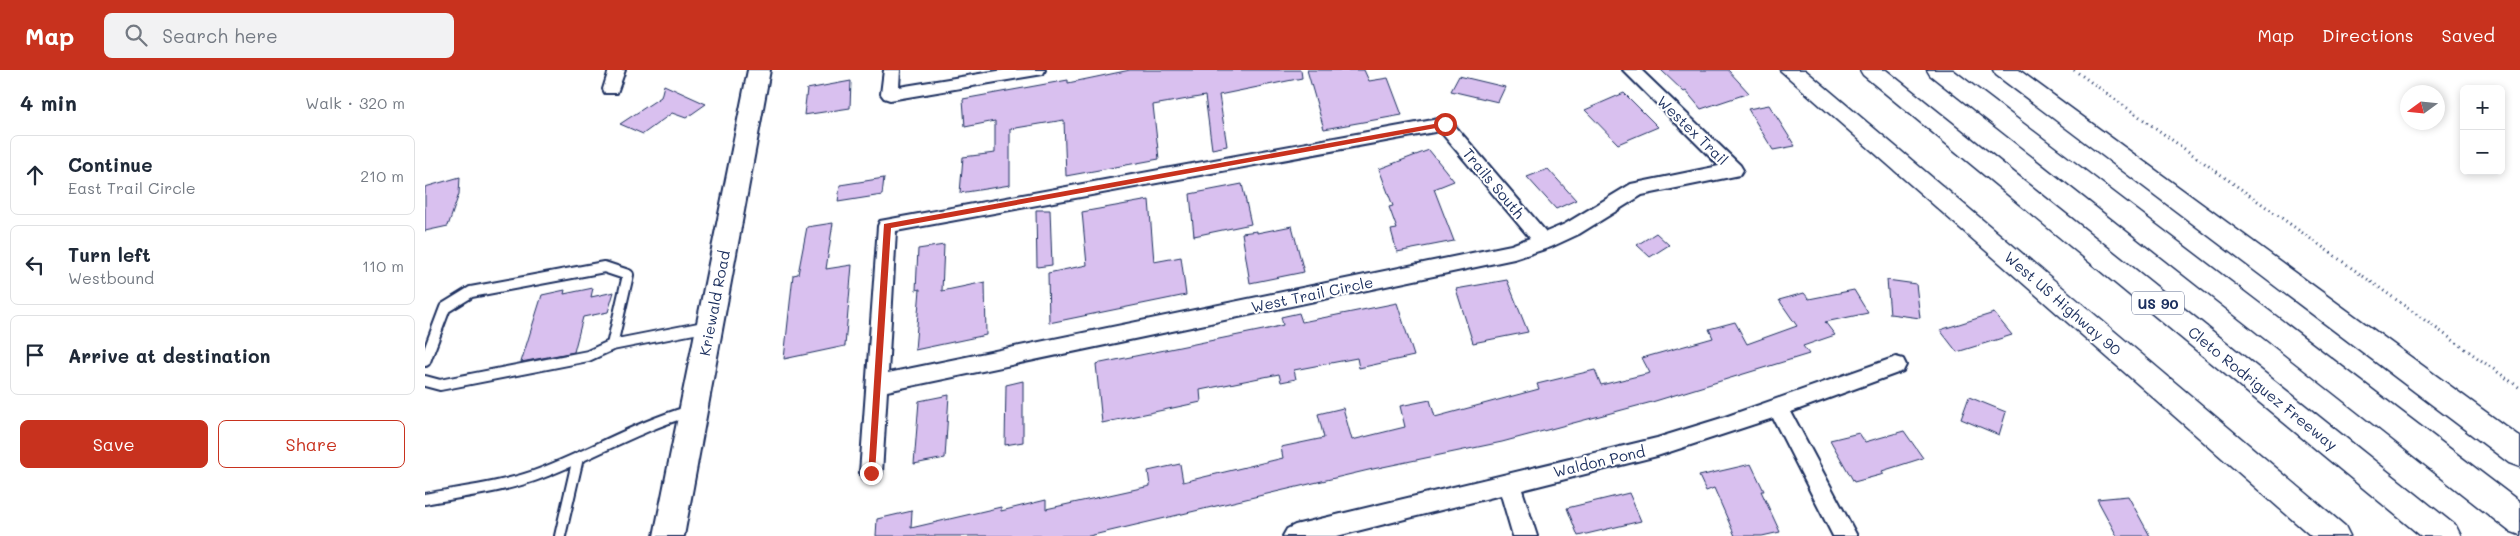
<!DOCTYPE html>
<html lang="en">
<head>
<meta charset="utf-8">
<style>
	body { margin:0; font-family:Mali,sans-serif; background:#f2f2f3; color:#1f2937 }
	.controls { position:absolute; right:15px; top:15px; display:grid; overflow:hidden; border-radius:8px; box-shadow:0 2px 8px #0003 }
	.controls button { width:45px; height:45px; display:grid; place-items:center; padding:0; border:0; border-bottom:1px solid #e0e1e3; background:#fff; color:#1f2937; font:25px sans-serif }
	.compass { position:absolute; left:1975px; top:15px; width:45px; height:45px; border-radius:50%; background:#fff; box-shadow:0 2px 8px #0003; rotate:255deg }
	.stop { position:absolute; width:15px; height:15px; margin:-11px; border:4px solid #c8321e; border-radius:50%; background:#fff }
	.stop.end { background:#c8321e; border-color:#fff; box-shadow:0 1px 5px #0008 }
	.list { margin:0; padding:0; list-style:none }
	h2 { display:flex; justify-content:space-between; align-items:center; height:65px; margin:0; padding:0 20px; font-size:21px }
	h2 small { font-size:16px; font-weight:400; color:#747a83 }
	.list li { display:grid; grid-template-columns:32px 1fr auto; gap:15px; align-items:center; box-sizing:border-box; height:80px; margin:0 10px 10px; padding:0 10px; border:1px solid #e0e1e3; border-radius:8px }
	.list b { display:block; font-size:19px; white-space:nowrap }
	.list p { margin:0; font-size:16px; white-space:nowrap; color:#747a83 }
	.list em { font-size:16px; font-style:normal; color:#747a83 }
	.actions { display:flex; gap:10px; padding:15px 20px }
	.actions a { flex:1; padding:11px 0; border:1px solid #c8321e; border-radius:8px; text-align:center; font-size:18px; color:#c8321e }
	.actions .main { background:#c8321e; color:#fff }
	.icon { flex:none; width:28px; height:28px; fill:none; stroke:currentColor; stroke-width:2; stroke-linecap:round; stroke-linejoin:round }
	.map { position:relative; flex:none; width:2095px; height:466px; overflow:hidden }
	header { display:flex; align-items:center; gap:30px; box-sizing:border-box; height:70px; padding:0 25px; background:#c8321e; color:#fff }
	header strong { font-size:24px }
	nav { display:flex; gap:28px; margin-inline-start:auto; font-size:18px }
	.search { width:350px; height:45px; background:#f2f2f3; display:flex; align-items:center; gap:12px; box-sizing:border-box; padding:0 18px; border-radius:8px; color:#747a83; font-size:19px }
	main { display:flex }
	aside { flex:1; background:#fff }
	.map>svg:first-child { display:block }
	.building { fill:#d9c0ef; stroke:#1b2f5e }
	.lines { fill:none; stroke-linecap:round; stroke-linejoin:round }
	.service-casing { stroke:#1b2f5e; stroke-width:14 }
	.minor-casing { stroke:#1b2f5e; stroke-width:4 }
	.tertiary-casing { stroke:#1b2f5e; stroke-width:4 }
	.secondary-casing { stroke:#1b2f5e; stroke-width:3 }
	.motorway-casing { stroke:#1b2f5e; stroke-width:3 }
	.path { stroke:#1b2f5e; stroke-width:3; stroke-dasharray:1 4; stroke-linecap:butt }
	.service { stroke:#fff; stroke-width:10 }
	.minor { fill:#fff; fill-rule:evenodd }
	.tertiary { fill:#fff; fill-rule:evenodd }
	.secondary { fill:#fff; fill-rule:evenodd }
	.motorway { fill:#fff; fill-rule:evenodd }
	.route { fill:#c8321e }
	.labels { text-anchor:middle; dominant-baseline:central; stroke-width:4; stroke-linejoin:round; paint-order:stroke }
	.shield { fill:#fff; stroke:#5f6d8e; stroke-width:1 }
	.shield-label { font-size:14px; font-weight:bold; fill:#1b2f5e }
	.street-label { font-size:15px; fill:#1b2f5e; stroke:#fff }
</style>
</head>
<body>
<header>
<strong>Map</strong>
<div class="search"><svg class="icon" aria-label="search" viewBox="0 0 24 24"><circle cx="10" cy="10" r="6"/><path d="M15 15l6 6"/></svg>Search here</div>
<nav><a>Map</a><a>Directions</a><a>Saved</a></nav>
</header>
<main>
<aside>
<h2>4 min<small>Walk · 320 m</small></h2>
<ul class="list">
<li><svg class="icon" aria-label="ahead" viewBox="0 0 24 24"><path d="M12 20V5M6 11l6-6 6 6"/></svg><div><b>Continue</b><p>East Trail Circle</p></div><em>210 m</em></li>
<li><svg class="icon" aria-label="left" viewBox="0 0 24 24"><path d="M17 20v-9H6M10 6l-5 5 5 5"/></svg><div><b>Turn left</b><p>Westbound</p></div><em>110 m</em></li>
<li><svg class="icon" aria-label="arrive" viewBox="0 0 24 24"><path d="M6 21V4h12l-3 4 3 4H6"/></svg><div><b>Arrive at destination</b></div></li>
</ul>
<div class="actions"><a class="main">Save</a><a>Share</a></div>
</aside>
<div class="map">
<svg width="2095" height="466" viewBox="0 0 2095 466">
	<rect width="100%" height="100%" fill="#fff"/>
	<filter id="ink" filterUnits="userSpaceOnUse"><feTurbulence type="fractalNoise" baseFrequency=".02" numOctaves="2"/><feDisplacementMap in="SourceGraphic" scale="10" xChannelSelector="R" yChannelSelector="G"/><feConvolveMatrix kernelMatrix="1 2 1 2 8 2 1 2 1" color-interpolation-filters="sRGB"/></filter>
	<g filter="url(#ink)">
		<!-- building -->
		<g class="building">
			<path d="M705 0H876L877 8 794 25 802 76 787 79 780 26 728 35 734 89 641 106 639 50 585 59V115L535 123 538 87 570 83V51L540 57 538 29 643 10V13Z"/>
			<path d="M882 0H939L944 11 963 8 977 45 899 59Z"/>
			<path d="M1236 0H1303L1324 23 1276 39 1261 21 1259 22Z"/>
			<path d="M1034 6 1080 17 1073 32 1026 21Z"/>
			<path d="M426 11 425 38 379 45 382 19Z"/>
			<path d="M239 15 281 34 261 48 247 43 218 64 195 54 236 27Z"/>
			<path d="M1199 23 1233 57 1193 74 1160 40Z"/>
			<path d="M1344 35 1370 76 1348 80 1323 39Z"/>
			<path d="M1004 80 1029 111 1009 119 1029 171 972 182 966 160 972 159 964 137 968 136 954 99Z"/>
			<path d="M1123 99 1151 130 1131 139 1102 107Z"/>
			<path d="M35 107 34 124 23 156 0 161V117Z"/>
			<path d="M459 108 457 125 413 132 415 115Z"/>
			<path d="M817 114 826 154 769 166 765 124Z"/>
			<path d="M724 130 729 192 756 187 761 225 624 253 623 203 662 195 657 142Z"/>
			<path d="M611 140H625L627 195 612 197Z"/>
			<path d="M408 153 401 199 427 195 420 276 359 289 368 205 373 204 382 157Z"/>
			<path d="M867 156 879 202 825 213 817 163 832 161V163Z"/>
			<path d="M1231 163 1244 175 1225 187 1212 175Z"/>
			<path d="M519 175 517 221 560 212 561 265 490 280 495 219 491 220 493 179Z"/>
			<path d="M1082 210 1103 262 1048 273 1031 219Z"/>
			<path d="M1462 210 1491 214 1495 248 1465 244Z"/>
			<path d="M168 218 166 227 189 222 183 242 158 247 149 282 96 292 117 225 140 220 139 224Z"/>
			<path d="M1429 220 1443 243 1400 252 1410 265 1378 276 1384 284 1227 332 1077 372 948 399 664 466H451L452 449 487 441 486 458 576 437V441L621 430V439L725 416 723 401 755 394 758 412 858 388 856 377 899 368 893 344 918 338 927 370 980 357 975 336 1005 330 1010 347 1114 319 1112 314 1170 300 1176 315 1225 303 1217 288 1288 268 1284 259 1310 252 1322 274 1372 256 1354 230 1379 223 1384 229Z"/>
			<path d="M972 233 989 286 934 298 932 288 869 300 871 309 856 312 854 304 775 320 776 332 677 353 671 294 843 259 858 255 856 247 874 243 877 252Z"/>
			<path d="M1569 243 1587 265 1532 282 1515 260Z"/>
			<path d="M598 311V372L580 375 581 315Z"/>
			<path d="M524 325 520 388 489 394 494 331Z"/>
			<path d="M1544 327 1581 342 1574 365 1536 349Z"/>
			<path d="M1479 361 1498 388 1457 401 1459 404 1429 412 1405 370 1434 363 1440 372Z"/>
			<path d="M1326 394 1339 421H1336L1355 462 1337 466H1310L1289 418 1281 421 1274 406Z"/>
			<path d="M1204 423 1216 451 1153 466 1142 438Z"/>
			<path d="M1703 426 1725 466H1692L1672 429Z"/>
		</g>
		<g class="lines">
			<defs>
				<g id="service">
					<path d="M0 291 20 238 46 222 179 197 203 205 187 275"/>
					<path d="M0 311 15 315 163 286 187 275 284 256"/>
					<path d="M0 429C36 422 74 418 109 406 162 387 210 357 265 341"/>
					<path d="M135 466 153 388"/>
				</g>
				<g id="minor">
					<path d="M184 0H200L192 23H180L178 19Z"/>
					<path d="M459 0H475L474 17 579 0H620L618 4 612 5 465 30 459 28 456 24Z"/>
					<path d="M1198 0H1216L1315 95 1318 100 1315 105 1217 125 1154 164 1126 177 1089 189 462 321 457 403 454 410 446 413 438 410 435 403 453 156 455 151 1019 48 1025 50 1121 162 1140 154 1206 114 1294 96ZM1015 61 1105 168 1086 175 463 303 471 161Z"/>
					<path d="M1471 287 1478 289 1481 295 1478 301 1366 342 1432 466H1408L1348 348 1232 386 1097 420 1112 466H1088L1076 425 912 466H858L862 459 870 455 1232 368 1300 347Z"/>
				</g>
				<path id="tertiary" d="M323 0H345L259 466H229Z"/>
				<g id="secondary">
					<path d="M1355 0H1380L1920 456 1925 466H1886Z"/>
					<path d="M1568 0H1594L2095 367V397L2084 393 1571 5Z"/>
				</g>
				<g id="motorway">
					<path d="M1435 0H1461L2031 456 2036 466H1996L1438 5Z"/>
					<path d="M1502 0H1528L2095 432V465L2084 461 1505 5Z"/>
				</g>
			</defs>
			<!-- service casing -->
			<use href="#service" class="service-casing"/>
			<!-- minor casing -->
			<use href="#minor" class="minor-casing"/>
			<!-- tertiary casing -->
			<use href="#tertiary" class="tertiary-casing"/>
			<!-- secondary casing -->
			<use href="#secondary" class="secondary-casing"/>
			<!-- motorway casing -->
			<use href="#motorway" class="motorway-casing"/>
			<!-- path -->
			<path class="path" d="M1649 0 2095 318"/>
			<!-- service -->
			<use href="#service" class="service"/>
			<!-- minor -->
			<use href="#minor" class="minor"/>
			<!-- tertiary -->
			<use href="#tertiary" class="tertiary"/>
			<!-- secondary -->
			<use href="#secondary" class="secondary"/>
			<!-- motorway -->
			<use href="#motorway" class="motorway"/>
		</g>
	</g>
	<!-- route -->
	<path class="route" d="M1020 52H1022V56L466 158 450 403 449 406H443L459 154Z"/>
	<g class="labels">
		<!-- shield labels -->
		<rect class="shield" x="1707" y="221.5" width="52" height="23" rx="4"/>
		<g class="shield-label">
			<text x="1733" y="233">US 90</text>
		</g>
		<!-- street labels -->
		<g class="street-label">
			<text transform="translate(1268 60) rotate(44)">Westex Trail</text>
			<text transform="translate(1069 113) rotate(50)">Trails South</text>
			<text transform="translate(887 224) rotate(-12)">West Trail Circle</text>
			<text transform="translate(289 233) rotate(-79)">Kriewald Road</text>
			<text transform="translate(1638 233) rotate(41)">West US Highway 90</text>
			<text transform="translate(1838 318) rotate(39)">Cleto Rodriguez Freeway</text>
			<text transform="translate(1174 391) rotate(-13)">Waldon Pond</text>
		</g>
	</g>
</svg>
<div class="controls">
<button>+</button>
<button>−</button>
</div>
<svg class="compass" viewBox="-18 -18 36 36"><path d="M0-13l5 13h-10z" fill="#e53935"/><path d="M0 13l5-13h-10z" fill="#747a83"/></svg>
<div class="stop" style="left:1020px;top:54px"></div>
<div class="stop end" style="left:446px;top:403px"></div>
</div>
</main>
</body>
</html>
